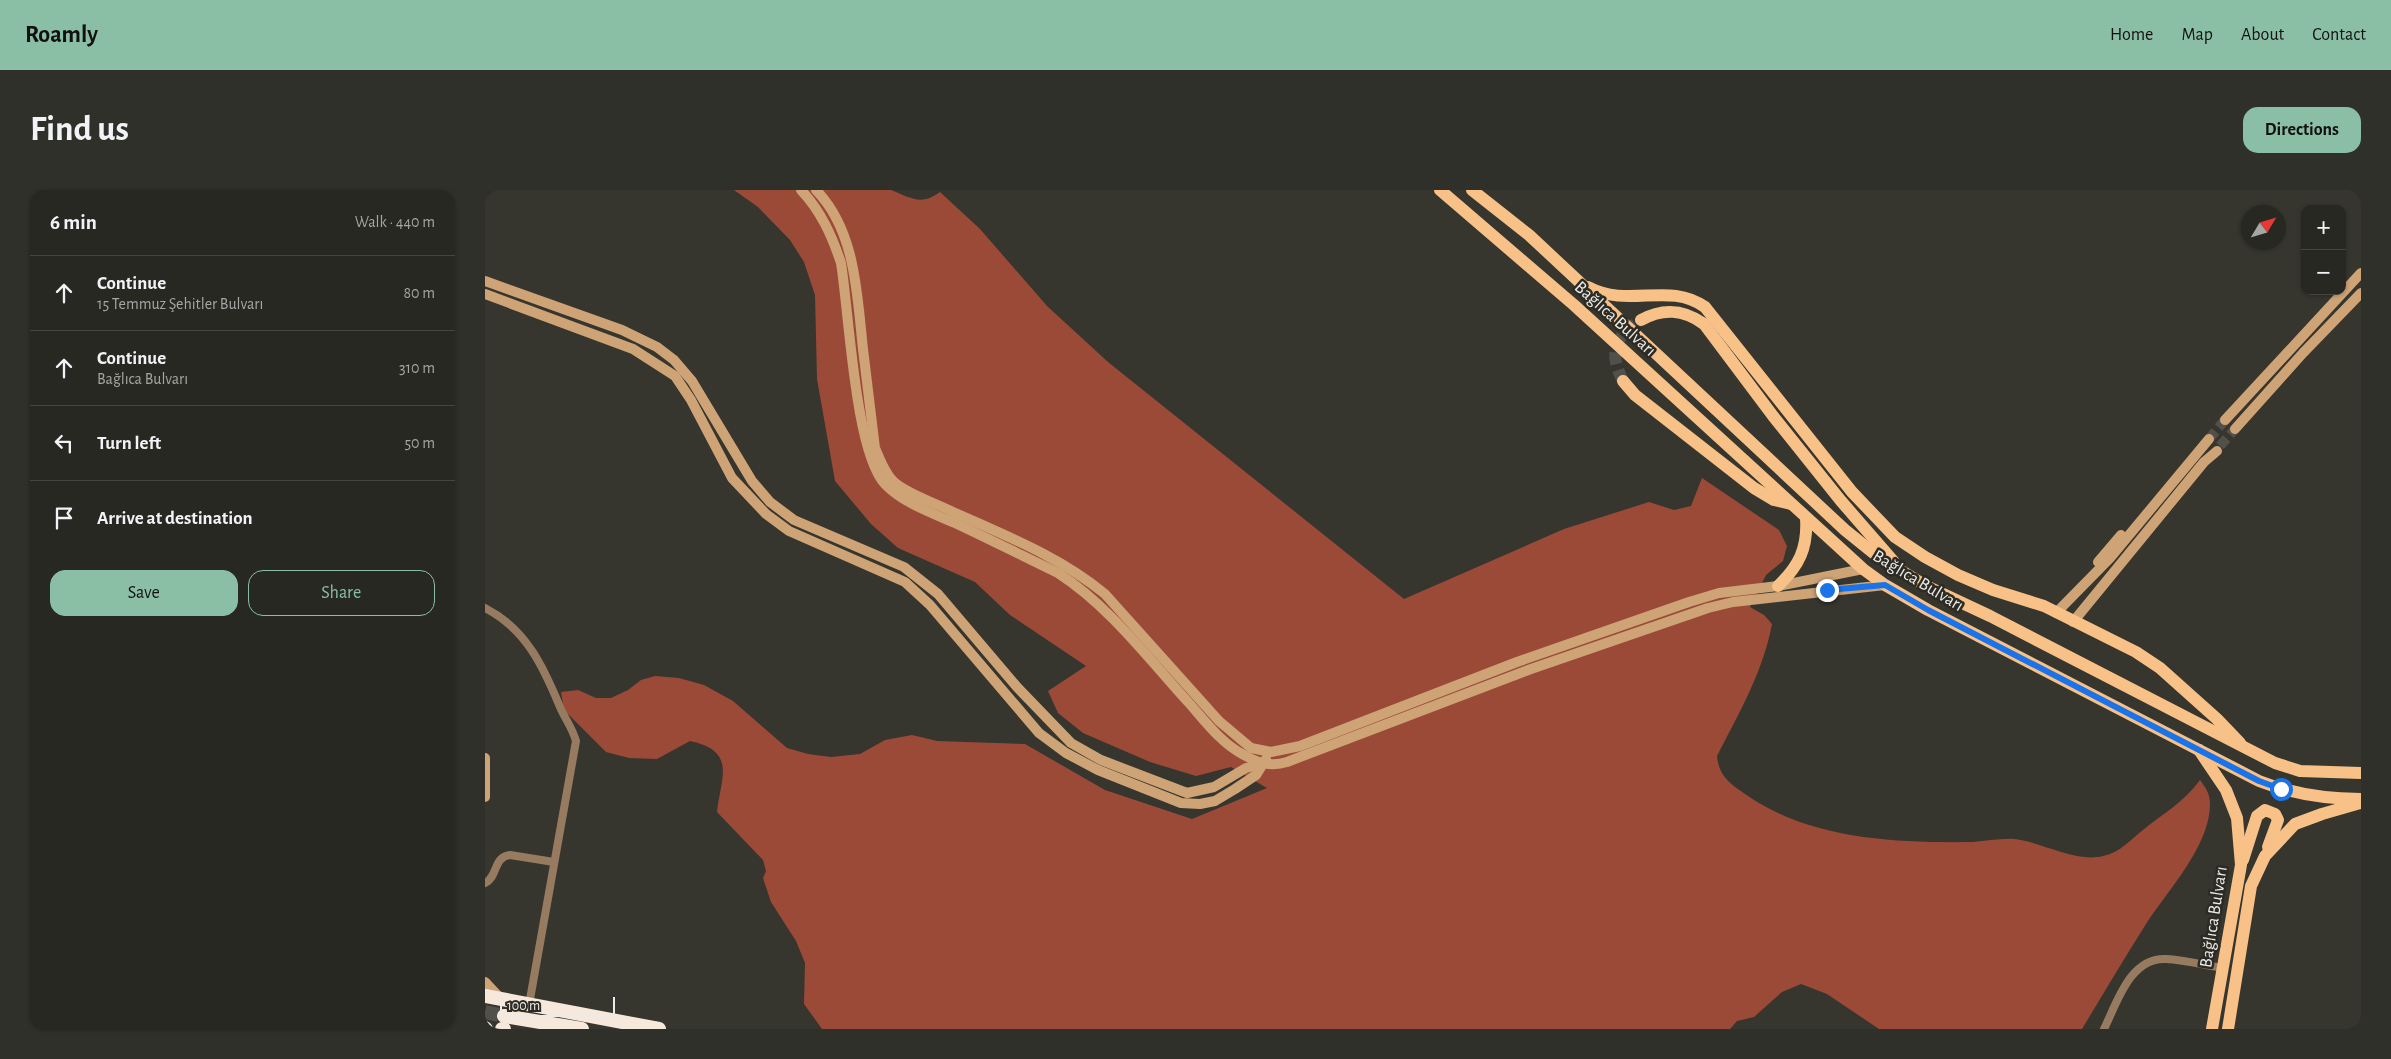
<!DOCTYPE html>
<html lang="en">
<head>
<meta charset="utf-8">
<style>
	body { margin:0; font-family:"Alegreya Sans",sans-serif; background:#30302a; color:#f1f3f6 }
	.controls { position:absolute; right:15px; top:15px; display:grid; overflow:hidden; border-radius:10px; box-shadow:0 1px 4px #0004 }
	.controls button { width:45px; height:45px; display:grid; place-items:center; padding:0; border:0; border-bottom:1px solid #444440; background:#282822; color:#f1f3f6; font:25px sans-serif }
	.compass { position:absolute; left:1756px; top:15px; width:45px; height:45px; border-radius:50%; background:#282822; box-shadow:0 1px 4px #0004; rotate:52deg }
	.scale { position:absolute; left:15px; bottom:12px; width:115px; box-sizing:border-box; padding-left:5px; border:2px solid #ecebe7; border-top:0; font-size:14px; line-height:18px; white-space:nowrap; color:#ecebe7; -webkit-text-stroke:4px #2c2b24; paint-order:stroke }
	.stop { position:absolute; width:15px; height:15px; margin:-11px; border:4px solid #1a73e8; border-radius:50%; background:#fff }
	.stop.end { background:#1a73e8; border-color:#fff; box-shadow:0 1px 5px #0008 }
	.list { margin:0; padding:0; list-style:none }
	h2 { display:flex; justify-content:space-between; align-items:center; height:65px; margin:0; padding:0 20px; font-size:21px }
	h2 small { font-size:16px; font-weight:400; color:#a5a6a5 }
	.list li { display:grid; grid-template-columns:32px 1fr auto; gap:15px; align-items:center; box-sizing:border-box; height:75px; padding:0 20px; border-top:1px solid #444440 }
	.list b { display:block; font-size:19px; white-space:nowrap }
	.list p { margin:0; font-size:16px; white-space:nowrap; color:#a5a6a5 }
	.list em { font-size:16px; font-style:normal; color:#a5a6a5 }
	.actions { display:flex; gap:10px; padding:15px 20px }
	.actions a { flex:1; padding:11px 0; border:1px solid #8abfa5; border-radius:15px; text-align:center; font-size:18px; color:#8abfa5 }
	.actions .main { background:#8abfa5; color:#111 }
	.icon { flex:none; width:28px; height:28px; fill:none; stroke:currentColor; stroke-width:2; stroke-linecap:round; stroke-linejoin:round }
	.map { position:relative; flex:none; width:1876px; height:839px; overflow:hidden; border-radius:15px }
	header { display:flex; align-items:center; gap:30px; box-sizing:border-box; height:70px; padding:0 25px; background:#8abfa5; color:#111 }
	header strong { font-size:24px }
	nav { display:flex; gap:28px; margin-inline-start:auto; font-size:18px }
	.intro { display:flex; align-items:center; justify-content:space-between; box-sizing:border-box; height:120px; padding:0 30px }
	h1 { margin:0; font-size:35px }
	.button { padding:12px 22px; border-radius:15px; background:#8abfa5; color:#111; font-size:18px; font-weight:700 }
	main { display:flex; gap:30px; padding:0 30px }
	aside { flex:1; background:#282822; border-radius:15px; box-shadow:0 1px 4px #0004 }
	.map>svg:first-child { display:block }
	.forest { fill:#9c4a38 }
	.lines { fill:none; stroke-linecap:round; stroke-linejoin:round }
	.secondary-tunnel { stroke:#51504a; stroke-width:10; stroke-dasharray:10 5; stroke-linecap:butt }
	.primary-tunnel { stroke:#51504a; stroke-width:12; stroke-dasharray:12 6; stroke-linecap:butt }
	.highway-tunnel { stroke:#51504a; stroke-width:14; stroke-dasharray:14 7; stroke-linecap:butt }
	.street { stroke:#967b60; stroke-width:8 }
	.secondary { stroke:#cea376; stroke-width:10 }
	.primary { stroke:#f8c187; stroke-width:12 }
	.highway { stroke:#f6e9db; stroke-width:14 }
	.route { stroke:#1a73e8; stroke-width:6 }
	.labels { text-anchor:middle; dominant-baseline:central; stroke-width:5; stroke-linejoin:round; paint-order:stroke }
	.street-label { font-size:18px; fill:#ecebe7; stroke:#2c2b24 }
</style>
</head>
<body>
<header>
<strong>Roamly</strong>
<nav><a>Home</a><a>Map</a><a>About</a><a>Contact</a></nav>
</header>
<div class="intro"><h1>Find us</h1><a class="button">Directions</a></div>
<main>
<aside>
<h2>6 min<small>Walk · 440 m</small></h2>
<ul class="list">
<li><svg class="icon" aria-label="ahead" viewBox="0 0 24 24"><path d="M12 20V5M6 11l6-6 6 6"/></svg><div><b>Continue</b><p>15 Temmuz Şehitler Bulvarı</p></div><em>80 m</em></li>
<li><svg class="icon" aria-label="ahead" viewBox="0 0 24 24"><path d="M12 20V5M6 11l6-6 6 6"/></svg><div><b>Continue</b><p>Bağlıca Bulvarı</p></div><em>310 m</em></li>
<li><svg class="icon" aria-label="left" viewBox="0 0 24 24"><path d="M17 20v-9H6M10 6l-5 5 5 5"/></svg><div><b>Turn left</b></div><em>50 m</em></li>
<li><svg class="icon" aria-label="arrive" viewBox="0 0 24 24"><path d="M6 21V4h12l-3 4 3 4H6"/></svg><div><b>Arrive at destination</b></div></li>
</ul>
<div class="actions"><a class="main">Save</a><a>Share</a></div>
</aside>
<div class="map">
<svg width="1876" height="839" viewBox="0 0 1876 839">
	<rect width="100%" height="100%" fill="#36352e"/>
	<!-- forest -->
	<path class="forest" d="M249 0H406C426 8 436 16 455 2L495 39 562 116 623 172 919 409 1079 339 1164 312 1189 320 1206 316 1217 288 1294 340 1302 356 1298 371 1281 385 1265 417 1279 425 1287 434C1278 482 1254 523 1232 566 1234 589 1249 596 1266 608 1330 650 1414 653 1488 652 1502 651 1516 648 1530 649 1556 652 1592 673 1618 666 1636 662 1645 650 1658 640 1679 623 1699 612 1715 590 1721 598 1725 604 1725 614 1725 656 1683 700 1661 734 1639 769 1618 804 1597 839H1394L1342 804 1316 794 1297 802 1269 827 1252 831 1245 839H337L319 814 320 773 311 751 286 712 278 688 281 681 278 670 232 622C236 587 252 561 205 551L172 569 144 568 121 562 79 520 76 502 93 500 111 508H126L143 500 156 490 170 486 194 488 219 495 248 511 302 558 323 564 346 567 375 564 400 550 427 545 452 551 540 554 620 600 707 629 782 598 746 577 711 586 665 572 598 543 573 523 563 501 601 476 525 425 490 392 413 358 386 334 350 291 332 189 330 105 319 72 305 50 273 17Z"/>
	<g class="lines">
		<!-- secondary-tunnel -->
		<g class="secondary-tunnel">
			<path d="M1724 249 1740 230"/>
			<path d="M1735 256 1750 239"/>
		</g>
		<!-- primary-tunnel -->
		<path class="primary-tunnel" d="M1138 191C1124 163 1128 147 1156 130"/>
		<!-- highway-tunnel -->
		<path class="highway-tunnel" d="M0 822 19 826"/>
		<!-- street -->
		<g class="street">
			<path d="M0 418C41 439 58 476 75 517 80 529 87 537 91 551L44 815"/>
			<path d="M0 693C13 687 8 667 25 665L69 672"/>
			<path d="M1619 839C1632 813 1645 767 1681 769 1700 770 1719 775 1738 778"/>
		</g>
		<!-- secondary -->
		<g class="secondary">
			<path d="M316 0C336 21 347 46 356 73 364 122 370 262 400 294 418 313 447 323 470 333 504 349 538 366 573 383 624 416 663 468 704 513 720 531 737 554 759 565 773 573 786 577 802 572L1046 479 1223 418 1248 412 1400 395"/>
			<path d="M331 0C371 41 372 105 378 159 382 192 386 225 390 258 395 269 399 282 408 291 420 303 450 313 466 321 519 345 574 366 620 404L734 531 766 558 786 562 815 556 1032 472 1204 412 1234 403 1293 396 1378 379"/>
			<path d="M0 91 137 140 172 157 189 170 207 191 267 291 285 312 309 330 419 377 453 404 532 497 586 553 616 570 702 603 729 597 761 578 778 574"/>
			<path d="M0 104 148 159 190 186 206 210 247 288 281 324 304 341 420 392 445 415 554 543 581 563 613 580 696 613 715 614 730 611 750 599 771 585 781 569"/>
			<path d="M1740 230 1876 83"/>
			<path d="M1750 239 1818 163 1876 103"/>
			<path d="M1613 372 1636 345"/>
			<path d="M1571 423 1625 368 1724 249"/>
			<path d="M1588 432 1719 272 1732 261"/>
			<path d="M0 568V607"/>
			<path d="M0 792 15 808"/>
		</g>
		<!-- primary -->
		<g class="primary">
			<path d="M955 0 1089 115 1378 379 1400 395 1443 420 1774 591C1807 604 1840 609 1876 609"/>
			<path d="M987 0 1044 45 1360 340 1391 365 1441 396 1505 426 1790 573 1815 581 1876 583"/>
			<path d="M1103 97C1145 119 1183 91 1220 117L1367 302 1410 347 1440 367 1473 385 1508 400 1559 416 1651 462 1675 478 1732 529 1755 553"/>
			<path d="M1156 130C1178 118 1198 119 1219 134L1288 226 1356 311 1409 372"/>
			<path d="M1138 191 1150 205 1269 298 1289 310 1306 314"/>
			<path d="M1293 396C1314 376 1323 358 1321 328"/>
			<path d="M1714 560 1741 600 1752 628 1756 675 1727 839"/>
			<path d="M1758 670 1772 626 1780 620 1790 624 1793 630 1783 657"/>
			<path d="M1743 839 1766 696 1780 666 1810 634 1837 624 1875 613"/>
		</g>
		<!-- highway -->
		<g class="highway">
			<path d="M0 806 174 839"/>
			<path d="M19 826 97 839"/>
			<path d="M0 838 1 839"/>
			<path d="M17 839H19"/>
		</g>
	</g>
	<g class="lines">
		<!-- route -->
		<path class="route" d="M1342 400 1400 395 1443 420 1774 591 1796 599"/>
	</g>
	<g class="labels">
		<!-- street labels -->
		<g class="street-label">
			<text transform="translate(1130 129) rotate(42)">Bağlıca Bulvarı</text>
			<text transform="translate(1433 391) rotate(31)">Bağlıca Bulvarı</text>
			<text transform="translate(1729 727) rotate(-81)">Bağlıca Bulvarı</text>
		</g>
	</g>
</svg>
<div class="controls">
<button>+</button>
<button>−</button>
</div>
<svg class="compass" viewBox="-18 -18 36 36"><path d="M0-13l5 13h-10z" fill="#e53935"/><path d="M0 13l5-13h-10z" fill="#a5a6a5"/></svg>
<div class="scale">100 m</div>
<div class="stop" style="left:1796px;top:599px"></div>
<div class="stop end" style="left:1342px;top:400px"></div>
</div>
</main>
</body>
</html>
